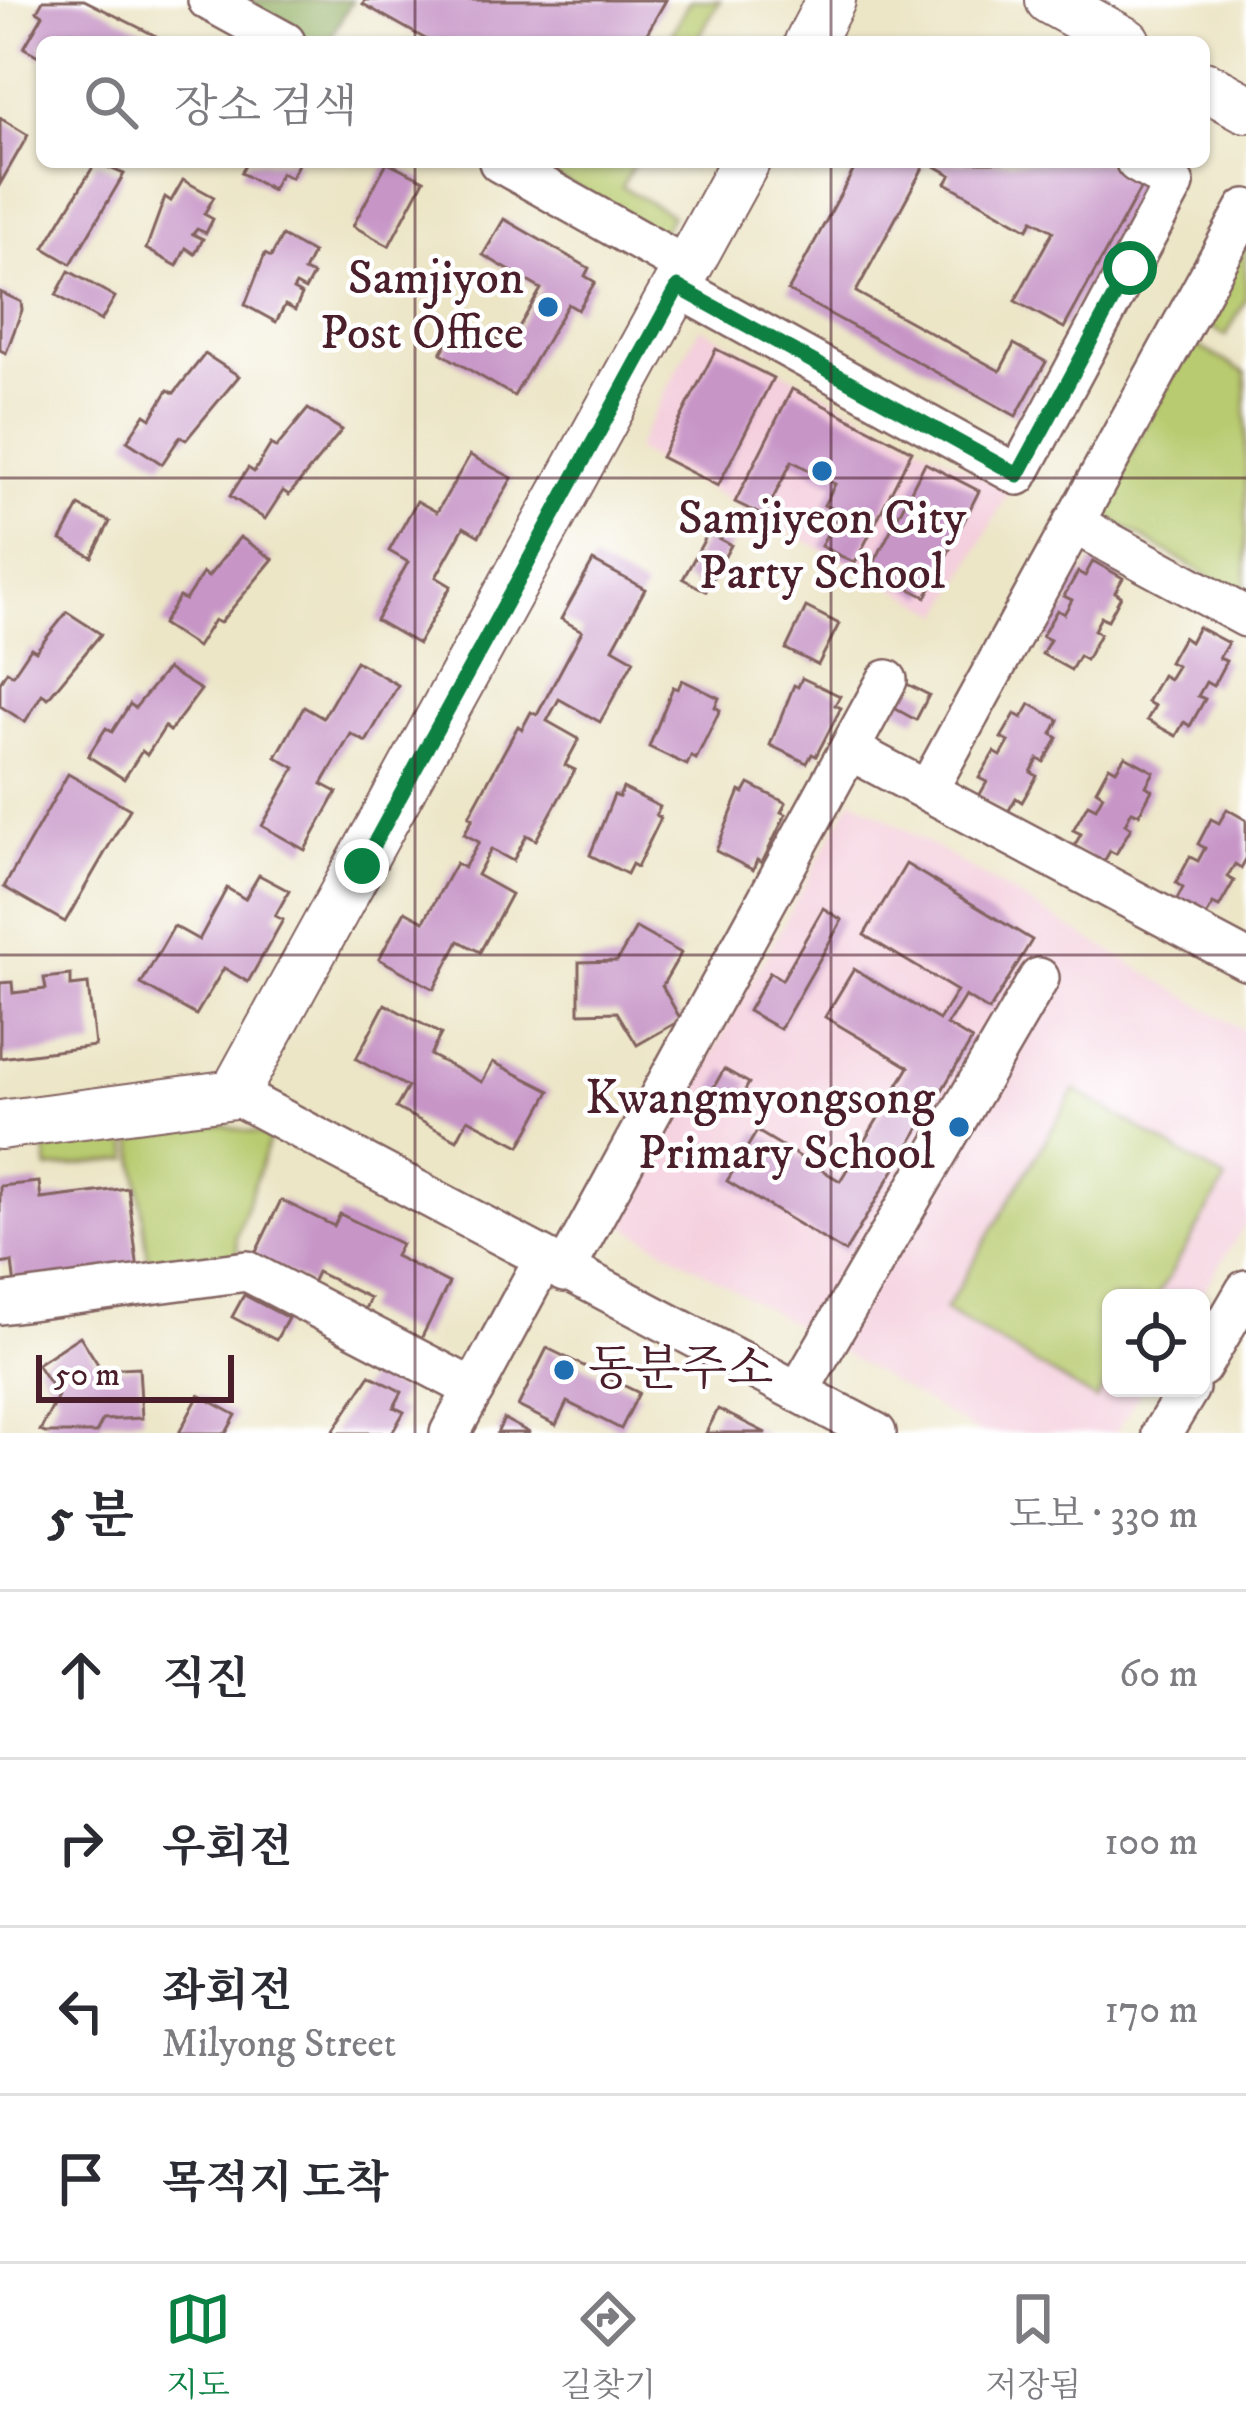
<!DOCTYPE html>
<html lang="ko">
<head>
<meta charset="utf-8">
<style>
	body { margin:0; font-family:"IM FELL DW Pica","Noto Serif KR",serif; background:#f2f2f3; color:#2b2b33 }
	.controls { position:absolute; right:36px; bottom:36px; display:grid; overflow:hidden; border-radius:18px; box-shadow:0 3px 9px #0004 }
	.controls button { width:108px; height:108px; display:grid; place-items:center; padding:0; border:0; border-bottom:3px solid #e1e1e2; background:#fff; color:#2b2b33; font:60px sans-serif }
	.scale { position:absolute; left:36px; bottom:30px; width:198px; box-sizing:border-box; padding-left:12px; border:6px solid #4a1f2b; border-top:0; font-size:33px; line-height:42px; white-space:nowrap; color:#4a1f2b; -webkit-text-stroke:9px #fff; paint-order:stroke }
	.stop { position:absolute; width:36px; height:36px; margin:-27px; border:9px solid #0b8043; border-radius:50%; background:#fff }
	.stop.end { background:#0b8043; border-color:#fff; box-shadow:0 3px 12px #0008 }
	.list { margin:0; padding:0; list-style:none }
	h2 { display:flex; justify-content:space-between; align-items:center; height:156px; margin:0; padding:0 48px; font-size:51px }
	h2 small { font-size:39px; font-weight:400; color:#7c7c81 }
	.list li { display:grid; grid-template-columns:78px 1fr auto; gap:36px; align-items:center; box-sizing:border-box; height:168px; padding:0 48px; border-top:3px solid #e1e1e2 }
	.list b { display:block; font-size:45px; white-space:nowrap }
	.list p { margin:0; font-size:39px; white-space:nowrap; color:#7c7c81 }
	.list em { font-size:39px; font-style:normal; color:#7c7c81 }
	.icon { flex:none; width:66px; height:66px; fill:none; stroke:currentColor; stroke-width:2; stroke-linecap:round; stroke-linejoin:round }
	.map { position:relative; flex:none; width:1246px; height:1433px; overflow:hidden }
	.search { position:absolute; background:#fff; box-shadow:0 3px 9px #0004; left:36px; right:36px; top:36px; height:132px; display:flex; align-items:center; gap:30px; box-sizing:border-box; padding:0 42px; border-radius:18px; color:#7c7c81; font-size:45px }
	.sheet { height:828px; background:#fff }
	nav { display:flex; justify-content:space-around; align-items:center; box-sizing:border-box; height:168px; border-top:3px solid #e1e1e2; background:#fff; font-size:33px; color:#7c7c81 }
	nav a { display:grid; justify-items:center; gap:6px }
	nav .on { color:#0b8043 }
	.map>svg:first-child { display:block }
	.built { fill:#f4cfdd }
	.green { fill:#b8cb6f; stroke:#81754d; stroke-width:3 }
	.forest { fill:#92af62; stroke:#6e6746; stroke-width:3 }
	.building { fill:#c796c7 }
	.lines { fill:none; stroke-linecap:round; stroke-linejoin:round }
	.minor-casing { stroke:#836461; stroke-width:44 }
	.major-casing { stroke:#836461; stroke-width:52 }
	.minor { stroke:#fff; stroke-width:39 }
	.major { stroke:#fff; stroke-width:48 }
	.route { stroke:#0b8043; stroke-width:15 }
	.grid { fill:none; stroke:#4a1f2b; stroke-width:3; stroke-opacity:0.55 }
	.poi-dot { fill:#1f6fb2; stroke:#fff; stroke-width:4.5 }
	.labels { text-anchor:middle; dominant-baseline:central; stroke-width:9; stroke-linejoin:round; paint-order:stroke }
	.poi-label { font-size:48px; fill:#4a1f2b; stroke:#fff; text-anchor:end }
</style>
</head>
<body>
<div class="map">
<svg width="1246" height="1433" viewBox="0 0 1246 1433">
	<rect width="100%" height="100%" fill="#fff"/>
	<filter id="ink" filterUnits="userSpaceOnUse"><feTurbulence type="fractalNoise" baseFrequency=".00833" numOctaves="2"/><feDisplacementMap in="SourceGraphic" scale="24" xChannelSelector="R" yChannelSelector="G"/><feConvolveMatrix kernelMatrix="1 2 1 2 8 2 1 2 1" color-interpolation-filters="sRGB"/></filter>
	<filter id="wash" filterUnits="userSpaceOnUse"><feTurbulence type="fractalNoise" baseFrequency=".004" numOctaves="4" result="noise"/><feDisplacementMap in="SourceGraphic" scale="48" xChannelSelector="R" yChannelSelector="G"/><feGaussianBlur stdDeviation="2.7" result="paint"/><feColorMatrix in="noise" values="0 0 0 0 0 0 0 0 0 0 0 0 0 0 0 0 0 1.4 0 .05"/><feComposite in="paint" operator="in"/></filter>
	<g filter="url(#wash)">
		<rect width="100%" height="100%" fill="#ece5c6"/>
		<!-- built -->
		<g class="built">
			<path d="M700 327 1009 491 943 614 635 450Z"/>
			<path d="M852 798 1246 1032V1223L1199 1298H1111V1388H1143L1115 1433H979L620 1223Z"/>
		</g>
		<!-- green -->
		<g class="green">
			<path d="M690 0H720L696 42 671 35Z"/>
			<path d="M530 162H635L622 187 672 215 661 235Z"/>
			<path d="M1246 236V299L1226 336 1200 321Z"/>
			<path d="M1189 341 1246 373V598L1100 513Z"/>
			<path d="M1075 1090 1226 1180 1156 1298H1111V1374L1096 1400 945 1310Z"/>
			<path d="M222 1125 270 1137 236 1237 238 1257 149 1268 133 1137Z"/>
			<path d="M127 1137 130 1159 48 1169 45 1148Z"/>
		</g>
		<!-- forest -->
		<path class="forest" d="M239 0H352L331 37 338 42H304Z"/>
		<g id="blocks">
			<!-- building -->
			<g class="building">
				<path d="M43 0H84L168 42H90L72 32 66 42H42V58L24 48 43 15 37 11Z"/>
				<path d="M365 0H666L642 42H431L363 4Z"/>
				<path d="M0 118 28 135 0 184Z"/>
				<path d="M96 162 124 174 71 264 44 248Z"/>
				<path d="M247 162H299L291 178 281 173 272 190 241 173Z"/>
				<path d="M387 162 424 180 389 246 353 226Z"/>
				<path d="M858 162H926L856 292 1000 371 1014 344 1046 362 1016 416 788 291Z"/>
				<path d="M928 162H1112L1145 180 1064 328 1015 301 1053 231 1033 220 1028 229 946 183 951 175Z"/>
				<path d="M183 180 214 197 204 214 213 219 206 233 197 229 193 234 203 239 195 254 186 248 177 266 146 249 165 197 171 201Z"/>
				<path d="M504 219 589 268 585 276 595 282 578 310 568 304 514 396 441 353 461 319 508 346 541 289 483 255Z"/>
				<path d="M282 236 313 253 304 271 313 275 305 290 296 285 293 290 302 295 295 310 285 305 276 322 245 305 265 254 271 257Z"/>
				<path d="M69 271 115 297 101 321 56 295Z"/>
				<path d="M0 292 21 302 22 310 6 353 0 350Z"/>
				<path d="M716 349 773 378 718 486 661 457Z"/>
				<path d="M205 354 239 376 186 440 180 437 162 464 127 441 145 414 151 418 168 390 174 393Z"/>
				<path d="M792 389 912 451 855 563 821 546 838 512 824 505 835 484 792 461 764 516 735 502Z"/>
				<path d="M308 409 342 430 289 495 283 491 265 519 230 496 248 468 254 472 271 444 276 448Z"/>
				<path d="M470 455 512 478 479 536 464 527 436 577 451 586 418 644 376 620 408 562 389 551 417 501 437 512Z"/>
				<path d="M925 463 979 491 926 597 871 569Z"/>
				<path d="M79 506 110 522 92 557 61 540Z"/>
				<path d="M708 533 731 545 706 591 683 579Z"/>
				<path d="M240 537 273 559 220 623 214 620 197 647 162 624 179 597 185 600 203 573 208 577Z"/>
				<path d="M593 561 645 589 613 648 634 660 600 722 559 699 547 721 579 739 565 765 575 770 536 840 527 835 513 861 491 849 477 875 511 894 480 952 459 941 434 989 379 959 405 911 424 921 456 863 464 868 479 842 464 834 473 818 469 816 518 726 522 729 531 712 537 715 582 631 561 619Z"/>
				<path d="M1093 561 1123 578 1115 592 1121 596 1108 620 1101 617 1094 630 1100 634 1086 660 1079 656 1071 670 1042 654 1050 640 1042 636 1057 610 1064 614 1072 600 1064 596 1078 572 1085 576Z"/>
				<path d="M806 607 839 624 818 665 786 649Z"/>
				<path d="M67 612 101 634 48 698 42 694 25 722 0 706V682L7 671 13 675 31 648 36 651Z"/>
				<path d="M1198 627 1228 643 1219 658 1226 661 1213 686 1206 682 1198 696 1205 699 1190 726 1184 722 1176 736 1147 720 1155 706 1147 702 1162 675 1169 679 1177 666 1169 662 1183 637 1190 642Z"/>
				<path d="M356 661 398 685 366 742 351 734 322 784 337 792 305 850 262 826 295 768 276 757 304 707 323 718Z"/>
				<path d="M167 669 201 690 170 731 165 727 147 755 142 751 124 779 88 756 106 728 112 732 130 704 135 708Z"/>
				<path d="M802 678 840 696 835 705 841 708 816 756 812 754 807 763 770 745 794 685 798 687Z"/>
				<path d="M682 680 719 698 715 707 720 710 696 759 691 756 687 765 649 747 673 687 678 689Z"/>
				<path d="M907 684 929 695 916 720 894 708Z"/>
				<path d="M1030 704 1059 720 1052 734 1058 738 1044 762 1038 759 1031 772 1037 776 1022 802 1016 798 1008 812 979 796 987 782 979 778 994 752 1001 756 1009 742 1001 738 1015 714 1022 718Z"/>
				<path d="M1125 756 1154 772 1146 786 1152 790 1139 814 1132 811 1125 824 1131 828 1116 854 1110 851 1102 865 1073 848 1081 834 1073 830 1088 804 1096 808 1103 795 1096 790 1109 766 1116 770Z"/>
				<path d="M68 774 130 809 65 922 4 887Z"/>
				<path d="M749 784 786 803 781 812 786 814 762 863 757 860 753 870 716 851 740 791 744 793Z"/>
				<path d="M623 788 660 807 656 815 661 818 637 867 632 864 627 874 590 855 614 795 619 797Z"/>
				<path d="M1227 809 1246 820V859L1241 868 1235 864 1227 877 1234 881 1219 907 1213 904 1205 918 1176 901 1183 888 1176 883 1190 857 1198 861 1205 848 1198 844 1211 819 1219 823Z"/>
				<path d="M906 864 1032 940 989 1011 965 996 947 1025 972 1040 845 1252 727 1181 757 1131 840 1181 909 1067 825 1017 854 969 939 1020 957 991 864 935Z"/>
				<path d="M259 875 289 891 275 916 283 920 248 982 224 968 196 1015 141 984 174 926 199 940 227 888 245 899Z"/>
				<path d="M823 908 842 920 780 1029 748 1011 770 972 782 980Z"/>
				<path d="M636 928 681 953 662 986 681 1020 637 1045 617 1012 579 1013V962L617 961Z"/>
				<path d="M71 975V986L88 984 95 1046 0 1058V983L12 982 13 993 46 989 44 978Z"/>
				<path d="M385 1004 441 1034 430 1055 482 1082 493 1062 550 1091 520 1146 468 1119 457 1140 396 1108 408 1087 356 1059Z"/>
				<path d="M724 1069 749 1083 735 1108 710 1094Z"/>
				<path d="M39 1182 41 1199 128 1188 138 1271 15 1286 12 1262 0 1264V1186Z"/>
				<path d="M281 1200 334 1226 340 1214 401 1244 395 1256 449 1283 421 1339 364 1311 370 1298 317 1272 311 1285 254 1256Z"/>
				<path d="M244 1295 288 1318 276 1340 232 1317Z"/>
				<path d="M80 1336 101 1369 139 1367 142 1418 103 1420 96 1433H45L40 1431 58 1396 37 1364Z"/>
				<path d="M547 1348 639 1393 621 1429 567 1402 556 1425 518 1406Z"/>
				<path d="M370 1375 402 1392 394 1407 404 1412 392 1433H332Z"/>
				<path d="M199 1395 236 1415 226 1433H179Z"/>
				<path d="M718 1409 766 1433H706Z"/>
				<path d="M504 1419 530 1433H497Z"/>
			</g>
		</g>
	</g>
	<g filter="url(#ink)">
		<use href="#blocks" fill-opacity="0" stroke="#836461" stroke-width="3"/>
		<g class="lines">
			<defs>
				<g id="minor">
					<path d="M208 0 285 42"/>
					<path d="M499 162 688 268"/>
					<path d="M678 287 1018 475 1174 184 1136 162"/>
					<path d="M1073 523 1246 617"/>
					<path d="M852 751 1246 960"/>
					<path d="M927 791 1246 209"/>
					<path d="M234 1094 876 1433"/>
					<path d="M564 1272 887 680"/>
					<path d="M0 1304 247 1271 474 1389"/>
					<path d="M1201 1367 1246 1290"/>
					<path d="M798 1392 1039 978"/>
					<path d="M450 1433 544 1259"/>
					<path d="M1162 1433 1189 1388"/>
				</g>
				<g id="major">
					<path d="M1050 0 1126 42"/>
					<path d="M809 42 831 0"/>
					<path d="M1204 85 1246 108"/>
					<path d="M0 1125 234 1094 745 162"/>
				</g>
			</defs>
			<!-- minor casing -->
			<use href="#minor" class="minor-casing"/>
			<!-- major casing -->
			<use href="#major" class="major-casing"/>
			<!-- minor -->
			<use href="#minor" class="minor"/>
			<!-- major -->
			<use href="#major" class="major"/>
		</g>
	</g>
	<g class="lines" filter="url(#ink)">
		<!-- route -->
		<path class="route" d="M362 866 678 287 1018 475 1130 268"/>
	</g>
	<!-- grid -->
	<path class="grid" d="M415 0V42M831 0V42M415 162V1433M831 162V1433M0 478H1246M0 955H1246"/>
	<!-- markers -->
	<g class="poi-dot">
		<circle cx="548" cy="307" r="12"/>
		<circle cx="822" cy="471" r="12"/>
		<circle cx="959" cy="1127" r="12"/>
		<circle cx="564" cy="1370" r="12"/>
	</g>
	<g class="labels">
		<!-- poi labels -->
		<g class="poi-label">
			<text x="524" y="279">Samjiyon<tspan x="524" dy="55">Post Office</tspan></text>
			<text x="822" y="519" text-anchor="middle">Samjiyeon City<tspan x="822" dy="55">Party School</tspan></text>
			<text x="935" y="1099">Kwangmyongsong<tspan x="935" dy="55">Primary School</tspan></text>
			<text x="588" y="1370" text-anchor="start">동분주소</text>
		</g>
	</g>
</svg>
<div class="controls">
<button><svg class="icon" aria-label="locate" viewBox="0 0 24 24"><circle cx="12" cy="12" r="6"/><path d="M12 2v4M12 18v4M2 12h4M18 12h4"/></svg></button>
</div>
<div class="scale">50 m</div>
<div class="stop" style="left:1130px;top:268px"></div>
<div class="stop end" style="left:362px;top:866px"></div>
<div class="search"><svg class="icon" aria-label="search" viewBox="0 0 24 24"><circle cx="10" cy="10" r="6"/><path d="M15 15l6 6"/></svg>장소 검색</div>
</div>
<section class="sheet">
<h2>5 분<small>도보 · 330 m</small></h2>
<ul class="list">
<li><svg class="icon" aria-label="ahead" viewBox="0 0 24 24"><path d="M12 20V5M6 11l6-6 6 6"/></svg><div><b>직진</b></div><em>60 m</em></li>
<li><svg class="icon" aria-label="right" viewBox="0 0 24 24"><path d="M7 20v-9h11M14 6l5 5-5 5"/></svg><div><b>우회전</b></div><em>100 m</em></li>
<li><svg class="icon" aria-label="left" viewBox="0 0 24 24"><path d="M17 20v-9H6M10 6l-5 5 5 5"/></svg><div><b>좌회전</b><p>Milyong Street</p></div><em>170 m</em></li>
<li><svg class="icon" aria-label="arrive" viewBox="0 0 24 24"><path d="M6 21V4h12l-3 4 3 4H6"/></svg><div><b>목적지 도착</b></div></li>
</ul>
</section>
<nav>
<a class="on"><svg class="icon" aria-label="map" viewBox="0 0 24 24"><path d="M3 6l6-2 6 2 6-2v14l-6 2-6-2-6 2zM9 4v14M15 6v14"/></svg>지도</a>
<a><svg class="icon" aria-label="directions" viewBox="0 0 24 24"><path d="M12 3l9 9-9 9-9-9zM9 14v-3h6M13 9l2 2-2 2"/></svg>길찾기</a>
<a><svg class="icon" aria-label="saved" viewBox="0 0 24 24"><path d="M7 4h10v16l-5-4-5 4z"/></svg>저장됨</a>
</nav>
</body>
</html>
